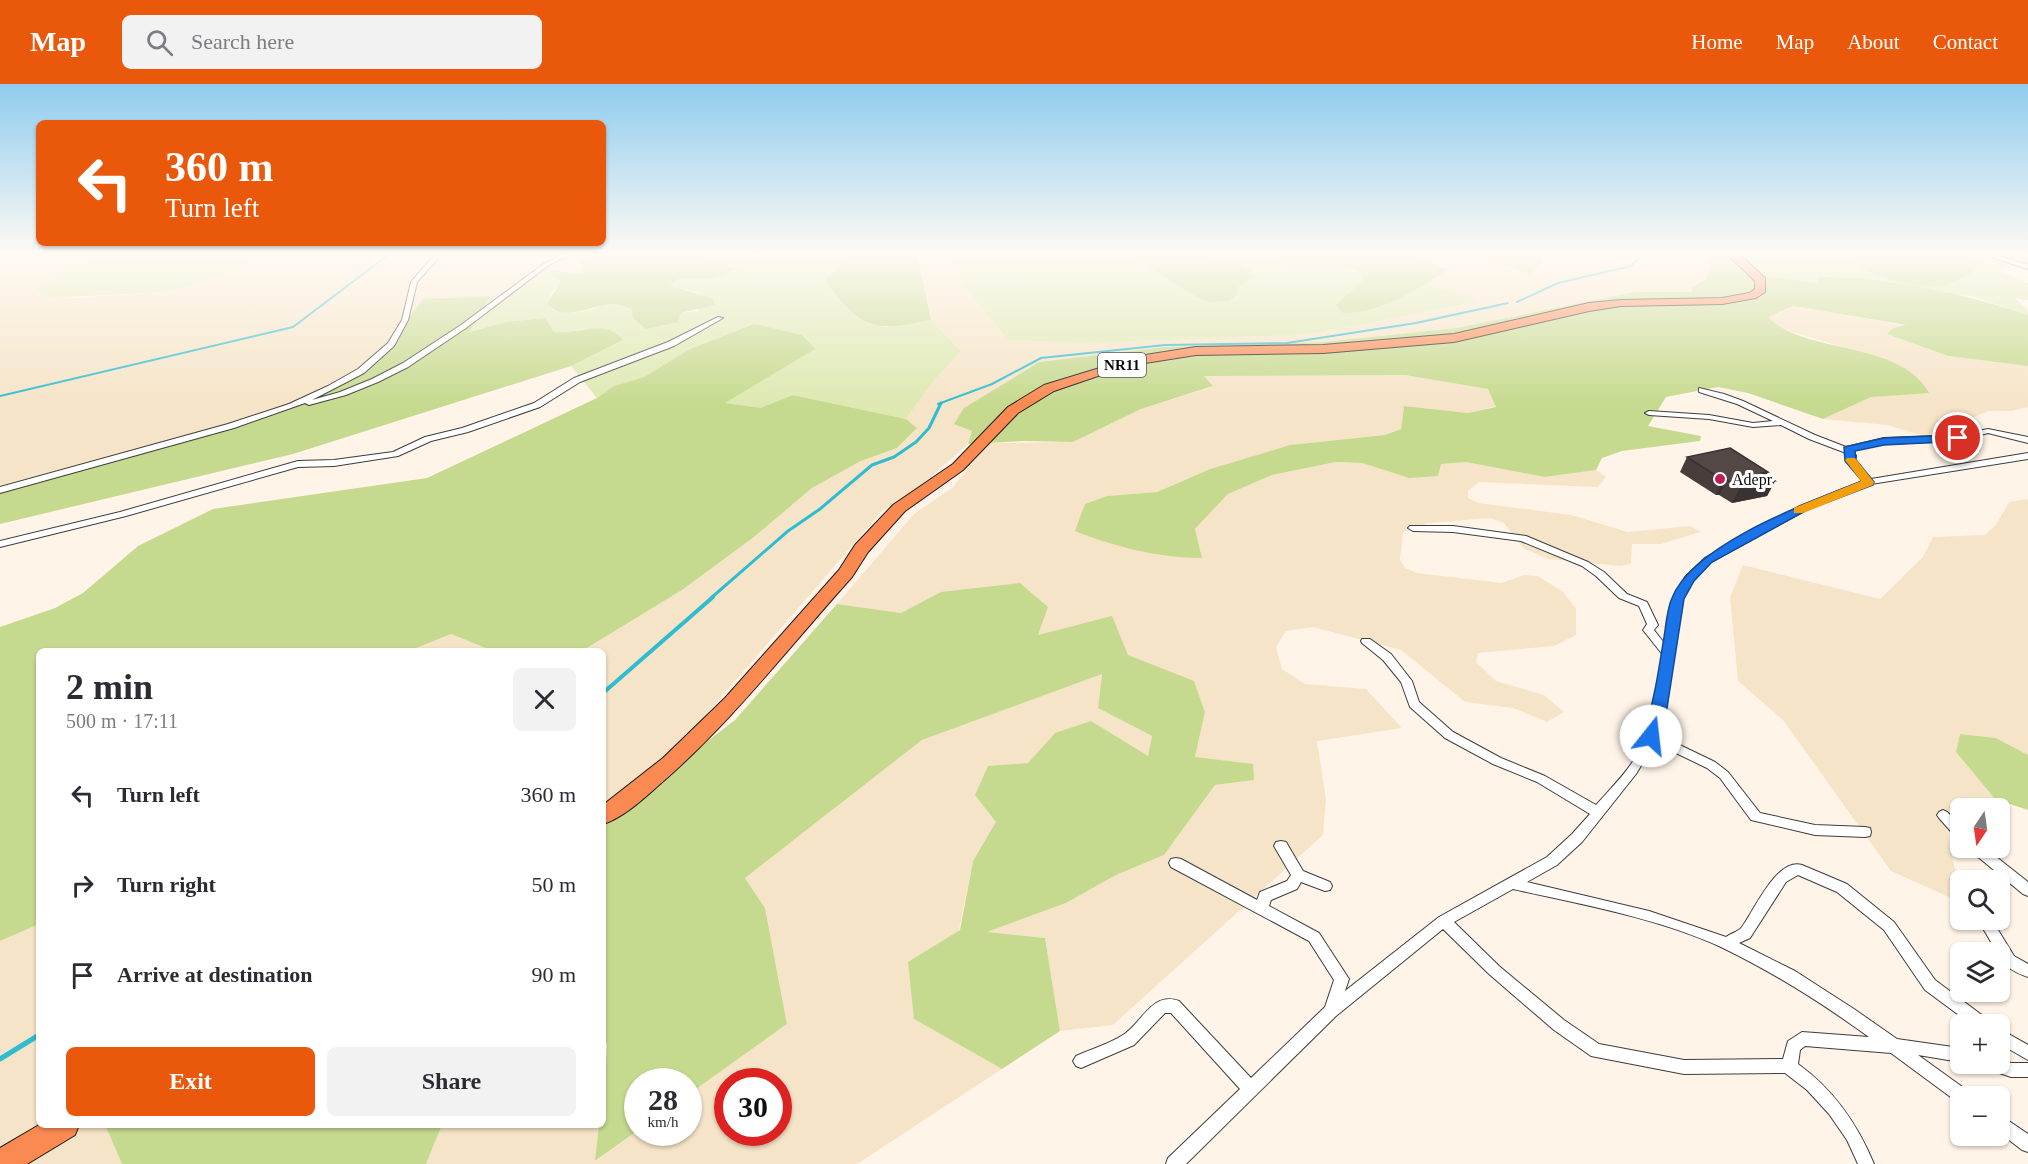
<!DOCTYPE html>
<meta charset="utf-8">
<style>
body{margin:0;font-family:"Times New Roman",serif;background:#f2f2f3;color:#2b2b33;height:100vh;display:flex;flex-direction:column;font-size:22px;white-space:nowrap}
*{box-sizing:border-box;margin:0}
p{font-size:20px;color:#7c7c81}
.icon{flex:none;width:33px;height:33px;fill:none;stroke:currentColor;stroke-width:2;stroke-linecap:round;stroke-linejoin:round}
.map{position:relative;flex:1;overflow:hidden}
.sheet{position:absolute;left:36px;top:564px;width:570px;height:480px;display:flex;flex-direction:column;background:#fff;border-radius:9px;box-shadow:0 2px 4px #0004}
.sheet>*{flex:none}
.banner{position:absolute;left:36px;top:36px;width:570px;height:126px;border-radius:9px;box-shadow:0 2px 4px #0004;background:#ea580c;color:#fff;overflow:hidden}
.needle{width:39px;rotate:193deg}
.buttons{position:absolute;left:1950px;top:714px;display:grid;gap:12px}
.buttons a{display:grid;place-items:center;width:60px;height:60px;border-radius:9px;background:#fff;box-shadow:0 2px 4px #0004;font-size:30px}
.speed{position:absolute;left:624px;top:984px;display:flex;gap:12px;font-size:30px;font-weight:700;text-align:center}
.speed>*{display:grid;place-content:center;width:78px;height:78px;border-radius:50%;background:#fff;box-shadow:0 2px 4px #0004;line-height:1}
.speed small{font-size:15px;font-weight:400}
.speed .limit{border:9px solid #d22;background:#fff;color:#111}
.pin{position:absolute;display:grid;place-items:center;width:51px;height:51px;color:#fff;margin:-26px;border:3px solid #fff;border-radius:50%;box-shadow:0 2px 6px #0007}
.me{position:absolute;width:66px;margin:-33px;rotate:16deg;stroke-linejoin:round;filter:drop-shadow(0 0 4px #0008)}
.turn{display:flex;align-items:center;gap:21px;height:126px;padding:0 30px;font-size:27px}
.turn .icon{width:78px;height:78px;stroke-width:2.5}
.turn b{display:block;font-size:42px;line-height:51px}
.round{display:grid;place-items:center;flex:none;width:63px;height:63px;border-radius:9px;background:#f2f2f3}
.summary{display:flex;align-items:center;justify-content:space-between;height:102px;padding:0 30px}
h1{font-size:36px;font-weight:600;line-height:45px}
.cta{display:flex;gap:12px;margin-top:auto;padding:12px 30px}
.cta a{flex:1;height:69px;border-radius:9px;background:#ea580c;color:#fff;font-size:24px;font-weight:600;line-height:69px;text-align:center}
.cta a+a{background:#f2f2f3;color:#2b2b33}
ul{padding:0;list-style:none}
li{display:flex;align-items:center;gap:18px;height:90px;padding:0 30px}
li div{flex:1}
li b{display:block;font-size:22px}
li em{font-style:normal}
header{display:flex;align-items:center;gap:36px;box-sizing:border-box;height:84px;padding:0 30px;background:#ea580c;color:#fff}
header strong{font-size:28px}
nav{display:flex;gap:33px;margin-inline-start:auto;font-size:21px}
.search{width:420px;height:54px;background:#f2f2f3;display:flex;align-items:center;gap:15px;box-sizing:border-box;padding:0 21px;border-radius:9px;color:#7c7c81;font-size:22px}
.map>svg:first-child{display:block}
.farmland{fill:#f5e4c7;fill-rule:evenodd}
.green{fill:#dde9b1}
.forest{fill:#c6da8f}
.lines{fill:none;stroke-linecap:round;stroke-linejoin:round}
.stream-far3{stroke:#2fbcd1;stroke-width:2}
.stream-far2{stroke:#2fbcd1;stroke-width:3}
.stream-far1{stroke:#2fbcd1;stroke-width:4}
.stream{stroke:#2fbcd1;stroke-width:5}
.minor-casing{stroke:#3d3d3d;stroke-width:2}
.trunk-casing{stroke:#1b1b1b;stroke-width:2}
.minor{fill:#fff;fill-rule:evenodd}
.trunk{fill:#fb8a52;fill-rule:evenodd}
.wall{fill:#473e3c}
.shaded-wall{fill:#3a3231}
.building{fill:#534846;stroke:#3a3231;stroke-width:1.5}
.route{fill:#1a73e8;stroke:#114b97;stroke-width:1.5}
.slow{fill:#f59e0b}
.poi-dot{fill:#bc1f52;stroke:#fff;stroke-width:2}
.labels{text-anchor:middle;dominant-baseline:central;stroke-width:6;stroke-linejoin:round;paint-order:stroke}
.shield{fill:#fff;stroke:#545454;stroke-width:1.5}
.shield-label{font-size:15px;font-weight:bold;fill:#0a0a0a}
.poi-label{font-size:16px;fill:#0a0a0a;stroke:#fff;text-anchor:start}
</style>
<header>
<strong>Map</strong>
<div class="search"><svg class="icon" aria-label="search" viewBox="0 0 24 24"><circle cx="10" cy="10" r="6"/><path d="M15 15l6 6"/></svg>Search here</div>
<nav><a>Home</a><a>Map</a><a>About</a><a>Contact</a></nav>
</header>
<div class="map">
<svg width="2028" height="1080" viewBox="0 0 2028 1080">
<rect width="100%" height="100%" fill="#fff4e7"/>
<path class="farmland" d="M 0,168 L 113,168 L 63,187 L 40,206 L 42,212 L 48,213 L 75,214 L 164,208 L 184,204 L 277,168 L 603,168 L 580,177 L 584,183 L 582,190 L 552,186 L 506,214 L 444,213 L 361,287 L 292,322 L 0,406 Z
M 917,168 L 950,168 L 965,204 L 1008,256 L 1079,259 L 1323,248 L 1475,218 L 1470,211 L 1437,204 L 1425,198 L 1448,184 L 1401,168 L 1495,168 L 1485,176 L 1530,190 L 1542,180 L 1541,173 L 1552,168 L 1700,168 L 1712,183 L 1706,195 L 1691,204 L 1692,208 L 1635,208 L 1456,244 L 1323,258 L 1164,263 L 1039,278 L 964,324 L 973,347 L 968,360 L 918,404 L 882,427 L 659,685 L 603,729 L 603,567 L 582,567 L 682,506 L 754,453 L 812,404 L 861,377 L 897,364 L 917,344 L 906,335 L 932,299 L 961,267 L 931,236 Z
M 1793,222 L 1909,242 L 1887,250 L 1948,272 L 2028,282 L 2028,323 L 2012,327 L 1989,327 L 1929,351 L 1917,350 L 1888,341 L 1823,335 L 1871,313 L 1929,308 L 1894,279 L 1793,248 L 1775,241 L 1767,233 Z
M 1405,291 L 1488,305 L 1497,322 L 1468,329 L 1404,322 L 1401,345 L 1385,351 L 1290,361 L 1210,385 L 1157,408 L 1107,412 L 1085,420 L 1076,447 L 1202,474 L 1195,445 L 1228,410 L 1272,391 L 1336,378 L 1362,379 L 1409,394 L 1441,380 L 1466,378 L 1545,393 L 1596,386 L 1606,393 L 1598,403 L 1479,398 L 1468,407 L 1468,414 L 1479,419 L 1571,431 L 1628,448 L 1690,442 L 1701,448 L 1661,460 L 1632,460 L 1631,480 L 1620,482 L 1548,475 L 1523,464 L 1504,439 L 1490,434 L 1429,439 L 1403,448 L 1400,476 L 1405,484 L 1417,489 L 1502,499 L 1524,491 L 1538,492 L 1563,508 L 1576,525 L 1576,551 L 1554,562 L 1478,569 L 1476,578 L 1496,597 L 1544,611 L 1564,628 L 1547,638 L 1513,624 L 1465,618 L 1401,566 L 1313,543 L 1286,547 L 1276,563 L 1282,585 L 1305,600 L 1366,605 L 1402,644 L 1317,657 L 1326,715 L 1323,751 L 1113,941 L 1060,947 L 1045,854 L 985,848 L 1066,819 L 1116,791 L 1164,771 L 1215,701 L 1253,696 L 1195,673 L 1205,628 L 1194,598 L 1128,571 L 1037,551 L 942,508 L 901,529 L 837,520 L 913,431 L 953,403 L 988,359 L 1073,358 L 1141,325 L 1212,303 L 1203,292 Z
M 2028,415 L 2028,671 L 1996,654 L 1960,650 L 1956,668 L 1995,715 L 1943,731 L 1960,807 L 1960,818 L 1891,787 L 1783,636 L 1738,597 L 1730,513 L 1743,481 L 1880,515 L 1923,473 L 1933,453 L 1985,451 L 1996,441 L 2009,418 Z
M 451,550 L 493,567 L 409,567 Z
M 1102,589 L 1098,624 L 1152,652 L 1149,672 L 1055,649 L 1028,679 L 975,711 L 997,738 L 973,777 L 959,846 L 914,935 L 1002,985 L 857,1080 L 426,1080 L 442,1041 L 599,1041 L 596,1077 L 637,1047 L 688,1048 L 689,1010 L 787,940 L 765,824 L 745,794 L 922,656 ZM 728,998 L 778,998 L 778,1048 L 728,1048 Z
M 39,840 L 39,1041 L 105,1041 L 122,1080 L 0,1080 L 0,857 Z"/>
<path class="green" d="M 113,168 L 277,168 L 184,204 L 164,208 L 48,214 L 42,212 L 37,204 L 63,187 Z
M 708,168 L 758,172 L 764,168 L 832,168 L 849,172 L 847,178 L 825,195 L 869,239 L 885,243 L 931,236 L 961,267 L 932,299 L 906,335 L 793,311 L 761,325 L 724,319 L 688,266 L 644,293 L 614,302 L 597,314 L 571,282 L 623,256 L 583,245 L 563,249 L 554,248 L 545,234 L 506,238 L 468,248 L 491,212 L 506,214 L 552,186 L 553,192 L 561,197 L 550,212 L 553,226 L 571,229 L 591,226 L 605,220 L 624,220 L 632,226 L 680,229 L 699,227 L 701,209 L 669,202 L 678,195 L 715,194 L 737,185 L 698,171 Z
M 950,168 L 1124,168 L 1195,212 L 1238,203 L 1256,192 L 1235,181 L 1202,174 L 1196,168 L 1266,168 L 1280,179 L 1333,180 L 1353,183 L 1363,189 L 1363,196 L 1337,221 L 1411,208 L 1425,198 L 1437,204 L 1470,211 L 1476,218 L 1323,248 L 1292,251 L 1079,259 L 1008,256 L 965,204 Z
M 1725,168 L 1859,168 L 1856,171 L 1972,184 L 1959,168 L 2026,168 L 2028,177 L 1999,187 L 2028,199 L 2028,216 L 2015,214 L 2028,227 L 2028,231 L 1971,212 L 1817,200 L 1743,188 Z"/>
<path class="forest" d="M 603,168 L 708,168 L 699,172 L 738,185 L 715,194 L 678,195 L 670,202 L 713,214 L 715,221 L 680,229 L 678,238 L 646,245 L 633,234 L 632,226 C 606,206 572,245 547,220 L 561,197 L 553,192 L 552,186 L 582,190 L 584,183 L 580,177 Z
M 832,168 L 917,168 L 931,236 C 917,238 900,243 885,242 C 858,242 838,215 825,195 L 847,178 L 849,173 Z
M 1124,168 L 1196,168 C 1213,184 1241,175 1256,192 L 1238,203 L 1237,210 L 1229,217 L 1210,218 L 1195,212 Z
M 1266,168 L 1401,168 L 1448,185 C 1418,206 1380,229 1343,229 L 1336,221 L 1363,196 L 1363,189 C 1336,174 1310,185 1281,179 C 1276,178 1270,172 1266,168 Z
M 1495,168 L 1552,168 L 1542,173 L 1542,179 L 1530,190 L 1485,175 Z
M 1700,168 L 1725,168 L 1744,188 L 1817,200 L 1819,193 C 1889,193 1961,209 2028,231 L 2028,282 L 1948,272 L 1887,250 L 1893,244 L 1906,241 L 1793,222 L 1768,233 C 1804,271 1901,256 1929,309 L 1871,313 L 1823,335 L 1748,309 L 1718,303 L 1666,313 L 1648,342 L 1701,352 L 1700,357 L 1622,367 L 1602,374 L 1596,386 L 1545,393 L 1466,378 L 1441,380 L 1438,392 L 1409,394 L 1362,379 L 1336,378 L 1272,391 L 1228,410 L 1195,445 L 1202,474 C 1160,474 1115,463 1075,447 L 1085,420 L 1107,412 L 1157,408 L 1210,385 L 1290,361 L 1385,351 L 1401,345 L 1404,322 L 1468,329 L 1496,323 L 1488,305 L 1405,291 L 1204,292 L 1213,302 L 1141,325 L 1073,358 L 1023,357 L 968,360 L 972,347 L 954,340 L 964,324 L 1039,278 L 1164,263 L 1323,258 L 1456,244 L 1635,208 L 1692,208 L 1691,204 L 1706,195 L 1711,183 Z
M 1859,168 L 1959,168 L 1972,184 L 1971,189 C 1963,193 1954,199 1945,201 C 1917,206 1882,195 1858,182 L 1856,171 Z
M 491,212 L 469,248 L 506,238 L 545,234 L 554,248 C 578,251 605,234 623,256 L 571,282 L 293,370 L 0,440 L 0,406 L 231,342 L 331,304 L 380,273 L 423,215 Z
M 754,240 L 802,251 L 815,265 L 725,319 L 761,324 L 793,311 L 906,335 L 917,344 L 897,364 L 861,377 L 812,404 L 754,453 L 682,506 L 582,567 L 493,567 L 451,550 L 409,567 L 39,567 L 39,840 L 0,857 L 0,543 L 55,524 L 83,509 L 138,462 L 213,425 L 427,394 L 597,314 L 614,302 L 644,293 L 688,266 Z
M 1020,499 L 1048,523 L 1038,551 L 1112,532 L 1128,571 L 1194,597 L 1205,628 L 1195,673 L 1253,680 L 1254,696 L 1215,701 L 1164,771 L 1116,791 L 1066,819 L 987,848 L 1045,854 L 1060,947 L 1002,985 L 914,935 L 908,878 L 960,846 L 973,777 L 996,738 L 975,711 L 988,682 L 1028,679 L 1055,649 L 1091,637 L 1148,672 L 1152,652 L 1098,624 L 1102,590 L 922,656 L 745,794 L 765,824 L 787,940 L 689,1010 L 688,998 L 638,998 L 637,1047 L 595,1077 L 599,1041 L 603,1041 L 607,960 L 603,956 L 603,734 L 626,720 L 735,636 L 837,520 L 901,529 L 941,508 Z
M 1960,650 L 1996,654 L 2028,671 L 2028,726 L 1995,715 L 1956,668 Z
M 105,1041 L 442,1041 L 426,1080 L 122,1080 Z"/>
<g class="lines">
<path class="stream-far3" d="M 1517,218 L 1558,199 L 1631,182 L 1645,168
M 0,312 L 293,243 L 392,168
M 938,320 L 992,300 L 1041,274 L 1165,261 L 1287,259 L 1416,239 L 1508,219"/>
<path class="stream-far2" d="M 711,514 L 788,447 L 820,425 L 872,381 L 894,373 L 916,358 L 929,344 L 941,319"/>
<path class="stream-far1" d="M 603,609 L 713,513"/>
<path class="stream" d="M 0,975 L 39,951"/>
<g class="minor-casing">
<path id="minor" d="M 437,168 L 444,168 L 417,198 L 408,236 L 394,262 L 364,289 L 312,316 L 340,308 L 372,295 L 403,279 L 461,241 L 545,179 L 566,168 L 575,168 L 549,181 L 466,244 L 408,283 L 378,298 L 346,311 L 309,321 L 305,319 L 234,344 L 0,409 L 0,403 L 228,340 L 289,320 L 328,302 L 358,285 L 388,259 L 402,236 L 411,198 Z
M 1975,168 L 1986,168 L 2028,181 L 2028,185 Z
M 718,233 L 723,234 L 674,262 L 580,298 L 540,323 L 468,348 L 431,357 L 398,372 L 334,382 L 298,383 L 126,432 L 0,463 L 0,457 L 120,428 L 298,377 L 334,376 L 393,368 L 425,353 L 462,344 L 534,319 L 574,294 L 668,258 Z
M 1699,304 L 1724,310 L 1743,317 L 1815,351 L 1846,363 L 1884,354 L 1958,351 L 1988,345 L 2028,353 L 2028,359 L 1988,349 L 1958,357 L 1884,360 L 1853,366 L 1856,372 L 1855,377 L 1871,395 L 2028,369 L 2028,375 L 1871,400 L 1806,426 L 1711,478 L 1693,496 L 1683,515 L 1665,624 L 1657,650 L 1715,678 L 1728,688 L 1760,729 L 1815,741 L 1865,743 L 1870,744 L 1871,748 L 1870,752 L 1865,753 L 1815,751 L 1751,736 L 1720,694 L 1707,684 L 1655,659 L 1636,690 L 1582,758 L 1557,781 L 1527,798 L 1649,827 L 1726,853 C 1731,849 1738,848 1742,843 C 1754,827 1777,773 1802,781 L 1847,800 L 1894,838 L 1935,896 L 1987,935 L 1989,940 L 1971,940 L 1925,906 L 1884,846 L 1837,808 L 1798,791 L 1786,798 L 1750,854 L 1739,859 L 1795,887 L 1854,925 L 1897,955 L 1960,964 L 1960,978 L 1918,971 L 1968,1007 L 1970,1012 L 1960,1012 L 1960,1019 L 1956,1017 L 1891,969 L 1805,962 L 1800,966 L 1798,980 C 1834,1006 1857,1039 1874,1080 L 1858,1080 L 1847,1056 L 1829,1030 L 1807,1006 L 1785,989 L 1684,990 L 1591,972 L 1554,946 L 1489,890 L 1443,845 L 1336,932 L 1186,1080 L 1166,1080 L 1168,1074 L 1240,1005 L 1171,929 L 1165,929 L 1134,961 L 1081,984 L 1076,982 L 1073,977 L 1076,972 C 1091,965 1109,960 1123,951 C 1142,939 1152,907 1179,917 L 1251,994 L 1325,923 L 1334,896 L 1309,857 L 1171,783 L 1169,779 L 1171,775 L 1176,774 L 1181,775 L 1257,816 L 1260,808 L 1287,797 L 1291,791 L 1274,762 L 1276,758 L 1281,757 L 1286,758 L 1303,787 L 1330,798 L 1332,802 L 1330,806 L 1325,807 L 1301,798 L 1297,805 L 1271,816 L 1269,822 L 1319,849 L 1349,895 L 1345,907 L 1439,833 L 1547,773 L 1572,750 L 1590,730 L 1537,698 L 1493,680 L 1445,654 L 1410,623 L 1401,598 L 1383,576 L 1362,559 L 1361,557 L 1362,555 L 1370,555 L 1391,570 L 1412,597 L 1419,618 L 1453,648 L 1501,674 L 1545,692 L 1596,721 C 1613,702 1634,682 1643,658 C 1655,631 1658,600 1663,571 L 1643,546 L 1647,540 L 1639,522 L 1619,514 L 1596,492 L 1582,482 L 1521,457 L 1453,448 L 1413,447 L 1408,444 L 1410,442 L 1453,442 L 1526,452 L 1588,478 L 1604,488 L 1627,510 L 1647,518 L 1658,541 L 1654,546 L 1665,560 L 1673,515 L 1685,493 L 1705,474 L 1800,422 L 1863,397 L 1847,377 L 1848,372 L 1846,369 L 1809,355 L 1781,341 L 1753,343 L 1709,335 L 1649,331 L 1645,329 L 1649,327 L 1709,331 L 1753,339 L 1773,337 L 1737,320 L 1699,308 ZM 1513,805 C 1580,820 1658,834 1721,863 C 1773,888 1822,919 1869,953 L 1802,948 L 1788,957 L 1783,975 L 1684,976 L 1599,960 L 1564,936 L 1499,882 L 1454,838 Z
M 1943,726 L 1947,728 L 1960,740 L 1960,753 L 1955,752 L 1939,734 L 1937,731 L 1939,728 Z
M 1970,764 L 1985,764 L 2028,798 L 2028,812 L 2023,810 L 1972,768 Z
M 1978,836 L 1992,836 L 2014,872 L 2028,880 L 2028,893 C 2016,889 2001,882 2000,868 L 1997,868 Z
M 2000,945 L 2028,961 L 2028,976 L 2000,960 Z
M 2000,975 L 2011,979 L 2028,979 L 2028,993 L 2011,993 L 1988,985 L 1986,980 L 2000,980 Z
M 2000,1031 L 2028,1050 L 2028,1068 L 2022,1066 L 2000,1049 Z"/>
</g>
<g class="trunk-casing">
<path id="trunk" d="M 1725,168 L 1737,168 L 1765,194 L 1765,208 L 1756,214 L 1722,220 L 1621,222 L 1589,227 L 1454,258 L 1323,269 L 1196,271 L 1145,279 L 1098,292 L 1054,307 L 1018,329 L 963,386 L 905,427 L 868,468 L 852,493 C 789,563 731,639 659,701 C 643,715 623,734 603,740 L 603,721 L 663,674 L 725,614 L 839,486 L 855,461 L 893,421 L 953,380 L 1008,323 L 1044,301 L 1139,272 L 1196,263 L 1323,261 L 1454,250 L 1589,219 L 1621,216 L 1722,214 L 1749,209 L 1755,205 L 1755,197 Z
M 39,1041 L 79,1041 L 75,1051 L 27,1080 L 0,1080 L 0,1064 Z"/>
</g>
<use href="#minor" class="minor"/>
<use href="#trunk" class="trunk"/>
</g>
<path class="wall" d="M 1687,373 L 1775,397 L 1767,412 L 1732,419 L 1719,411 L 1716,411 L 1680,388 Z"/>
<path class="shaded-wall" d="M 1768,388 L 1763,399 L 1775,397 L 1767,412 L 1732,419 L 1740,404 L 1762,389 Z
M 1723,396 L 1727,396 L 1719,411 L 1716,411 Z"/>
<path class="building" d="M 1730,364 L 1768,388 L 1762,389 L 1775,397 L 1740,404 L 1727,396 L 1723,396 L 1687,373 Z"/>
<linearGradient id="sky" x2="0" y2="1"><stop stop-color="#8fccee"/><stop offset="0.53" stop-color="#fffaf4"/><stop offset="1" stop-color="#fffaf4" stop-opacity="0"/></linearGradient>
<rect width="2028" height="320" fill="url(#sky)"/>
<path class="route" d="M 1958,351 L 1964,354 L 1962,357 L 1884,361 L 1855,367 L 1856,376 L 1874,398 L 1873,401 L 1807,426 L 1712,478 L 1694,497 L 1684,515 L 1667,624 L 1656,656 L 1646,656 L 1643,652 C 1653,622 1658,591 1663,559 C 1666,545 1666,527 1672,514 C 1693,460 1809,418 1862,397 L 1845,377 L 1844,363 L 1884,354 Z"/>
<path class="slow" d="M 1847,374 L 1855,374 L 1874,398 L 1873,401 L 1803,429 L 1794,429 L 1794,424 L 1861,397 L 1845,376 Z"/>
<circle class="poi-dot" cx="1720" cy="395" r="6"/>
<g class="labels">
<rect class="shield" x="1098" y="269" width="48" height="24" rx="4.5"/>
<g class="shield-label">
<text x="1122" y="281">NR11</text>
</g>
<g class="poi-label">
<text x="1732" y="395">Adepr</text>
</g>
</g>
</svg>
<div class="buttons">
<a><svg class="needle" viewBox="-14 -14 28 28"><path d="M0-13l5 13h-10z" fill="#e53935"/><path d="M0 13l5-13h-10z" fill="#7c7c81"/></svg></a>
<a><svg class="icon" aria-label="search" viewBox="0 0 24 24"><circle cx="10" cy="10" r="6"/><path d="M15 15l6 6"/></svg></a>
<a><svg class="icon" aria-label="layers" viewBox="0 0 24 24"><path d="M12 4l9 5-9 5-9-5zM3 14l9 5 9-5"/></svg></a>
<a>+</a>
<a>−</a>
</div>
<div class="speed"><div>28<small>km/h</small></div><div class="limit">30</div></div>
<div class="pin" style="left:1958px;top:354px;background:#d93025"><svg class="icon" aria-label="arrive" viewBox="0 0 24 24"><path d="M6 21V4h12l-3 4 3 4H6"/></svg></div>
<svg class="me" style="left:1651px;top:652px" viewBox="-20 -20 40 40"><circle r="19" fill="#fff"/><path d="M0-13L10 11 0 6-10 11z" fill="#1a73e8"/></svg>
<div class="banner">
<div class="turn"><svg class="icon" aria-label="left" viewBox="0 0 24 24"><path d="M17 20v-9H6M10 6l-5 5 5 5"/></svg><div><b>360 m</b>Turn left</div></div>
</div>
<section class="sheet">
<div class="summary"><div><h1>2 min</h1><p>500 m · 17:11</p></div><a class="round"><svg class="icon" aria-label="close" viewBox="0 0 24 24"><path d="M6 6l12 12M18 6L6 18"/></svg></a></div>
<ul>
<li><svg class="icon" aria-label="left" viewBox="0 0 24 24"><path d="M17 20v-9H6M10 6l-5 5 5 5"/></svg><div><b>Turn left</b></div><em>360 m</em></li>
<li><svg class="icon" aria-label="right" viewBox="0 0 24 24"><path d="M7 20v-9h11M14 6l5 5-5 5"/></svg><div><b>Turn right</b></div><em>50 m</em></li>
<li><svg class="icon" aria-label="arrive" viewBox="0 0 24 24"><path d="M6 21V4h12l-3 4 3 4H6"/></svg><div><b>Arrive at destination</b></div><em>90 m</em></li>
</ul>
<div class="cta"><a>Exit</a><a>Share</a></div>
</section>
</div>
